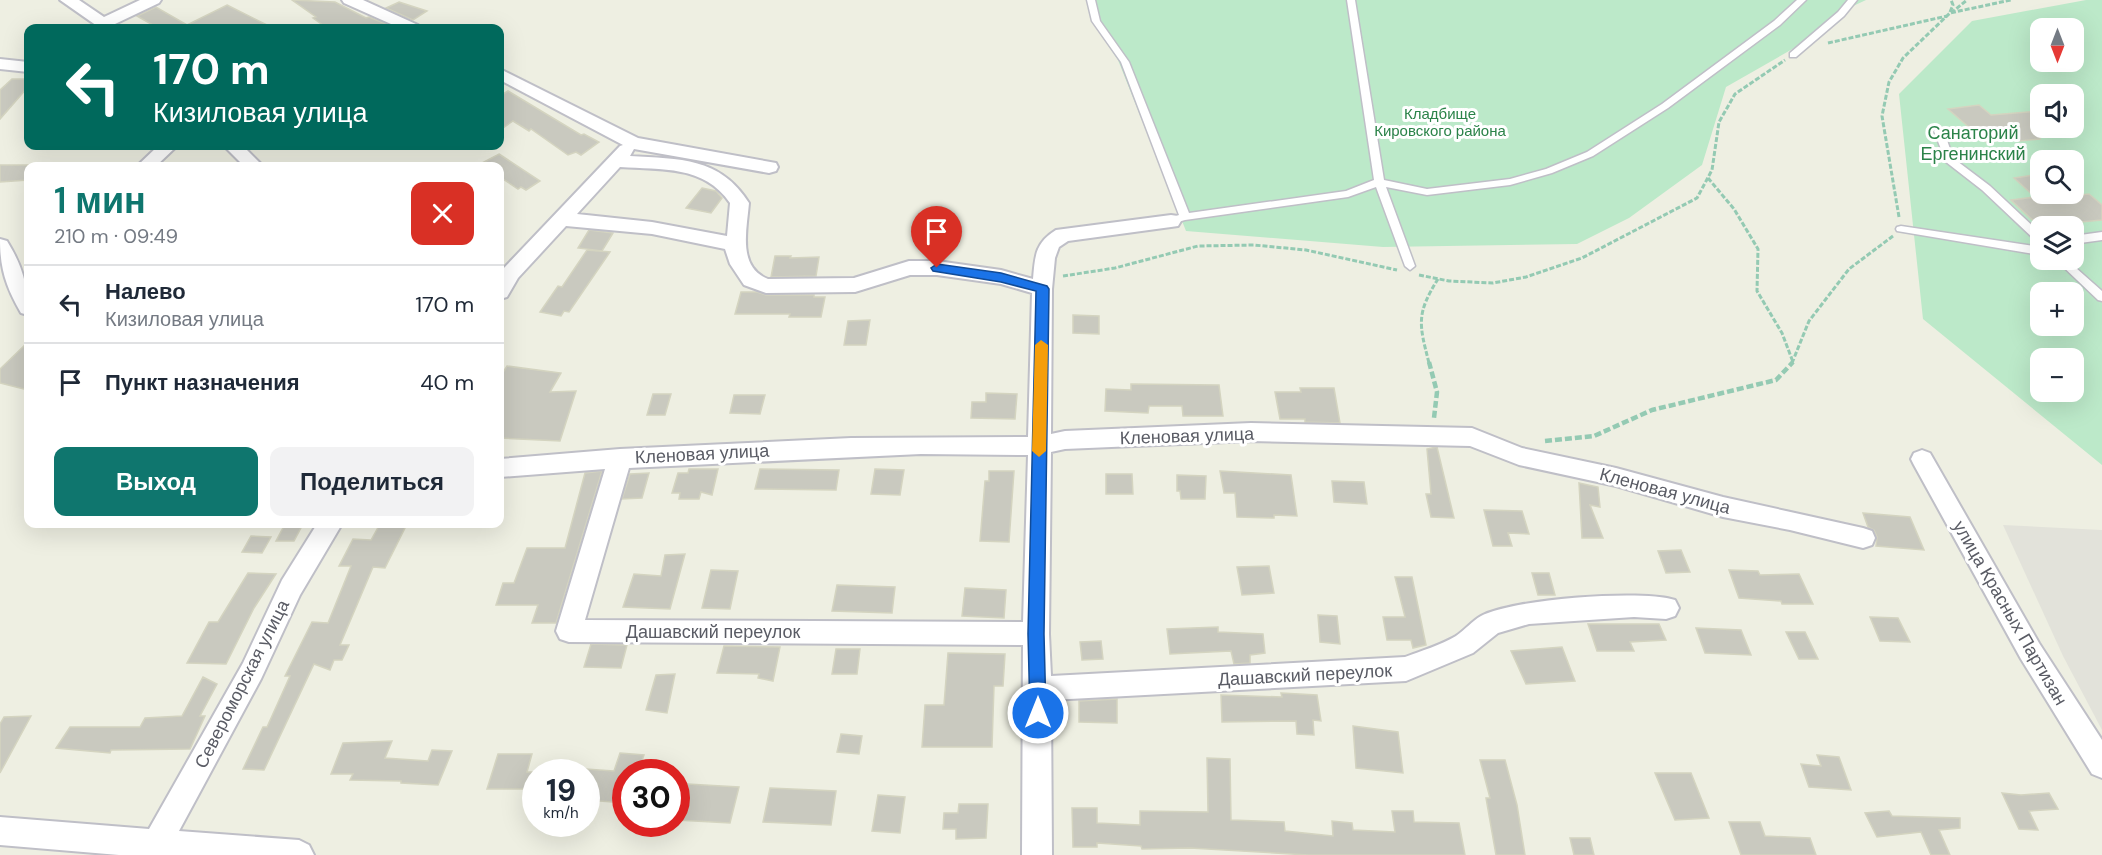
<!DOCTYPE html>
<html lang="ru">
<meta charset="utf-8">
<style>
body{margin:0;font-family:"DM Sans",sans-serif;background:#f2f2f3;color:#1f2937;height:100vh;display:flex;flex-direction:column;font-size:22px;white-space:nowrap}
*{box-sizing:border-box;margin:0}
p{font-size:20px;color:#747a83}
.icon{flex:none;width:33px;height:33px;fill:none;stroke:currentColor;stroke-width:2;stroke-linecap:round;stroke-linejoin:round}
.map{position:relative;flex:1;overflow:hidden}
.sheet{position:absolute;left:24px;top:162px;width:480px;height:366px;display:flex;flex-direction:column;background:#fff;border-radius:12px;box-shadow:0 6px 24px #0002}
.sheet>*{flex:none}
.top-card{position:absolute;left:24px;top:24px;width:480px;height:126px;border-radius:12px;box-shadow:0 6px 24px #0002;background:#00695c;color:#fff;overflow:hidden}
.needle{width:39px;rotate:180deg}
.fabs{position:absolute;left:2030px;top:18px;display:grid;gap:12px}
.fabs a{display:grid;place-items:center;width:54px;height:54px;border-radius:12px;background:#fff;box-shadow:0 6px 24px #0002;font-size:30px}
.speed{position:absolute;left:522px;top:759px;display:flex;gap:12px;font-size:30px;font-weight:700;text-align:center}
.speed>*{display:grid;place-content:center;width:78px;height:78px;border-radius:50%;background:#fff;box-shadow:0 6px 24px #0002;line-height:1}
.speed small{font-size:15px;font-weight:400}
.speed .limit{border:9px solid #d22;background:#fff;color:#111}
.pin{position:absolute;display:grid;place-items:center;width:51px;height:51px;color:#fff;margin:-62px -26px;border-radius:50% 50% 50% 0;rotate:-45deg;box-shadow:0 0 6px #0007}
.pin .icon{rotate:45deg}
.me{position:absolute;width:66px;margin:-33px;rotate:0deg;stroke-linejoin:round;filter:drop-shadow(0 0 4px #0008)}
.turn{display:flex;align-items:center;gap:21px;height:126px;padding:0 30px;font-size:27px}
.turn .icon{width:78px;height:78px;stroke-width:2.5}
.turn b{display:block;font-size:42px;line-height:51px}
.round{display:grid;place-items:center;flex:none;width:63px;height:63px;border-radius:12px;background:#f2f2f3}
.headline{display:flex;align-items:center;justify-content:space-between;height:102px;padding:0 30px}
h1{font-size:36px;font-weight:600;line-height:45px;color:#0f766e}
.action{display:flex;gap:12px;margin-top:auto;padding:12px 30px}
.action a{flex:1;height:69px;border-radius:12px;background:#0f766e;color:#fff;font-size:24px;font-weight:600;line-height:69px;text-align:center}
.action a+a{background:#f2f2f3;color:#1f2937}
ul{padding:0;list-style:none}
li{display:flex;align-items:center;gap:18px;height:78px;padding:0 30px;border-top:2px solid #e0e1e3}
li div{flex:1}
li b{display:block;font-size:22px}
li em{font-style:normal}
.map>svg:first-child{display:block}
.industrial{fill:#e2e2da}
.green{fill:#bce9c9;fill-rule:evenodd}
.building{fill:#c9c9bf;stroke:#d4d4c0;stroke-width:1.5}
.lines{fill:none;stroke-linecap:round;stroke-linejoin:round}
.service-casing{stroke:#bfbfc7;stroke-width:3}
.minor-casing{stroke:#bfbfc7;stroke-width:4}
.path-far1{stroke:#94cab3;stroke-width:3;stroke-dasharray:5 2;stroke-linecap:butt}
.path{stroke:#94cab3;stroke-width:4.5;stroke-dasharray:7 3;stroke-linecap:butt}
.service{fill:#fff;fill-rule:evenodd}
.minor{fill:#fff;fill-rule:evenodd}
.route{fill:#1a73e8;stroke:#114b97;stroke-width:1.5}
.slow{fill:#f59e0b}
.labels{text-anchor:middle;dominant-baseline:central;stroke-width:6;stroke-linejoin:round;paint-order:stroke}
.far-park-label{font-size:15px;fill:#2b8349;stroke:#fff}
.park-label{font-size:18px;fill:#2b8349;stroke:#fff}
.street-label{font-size:18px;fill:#5a5c65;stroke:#fff}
</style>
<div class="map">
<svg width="2102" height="855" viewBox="0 0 2102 855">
<rect width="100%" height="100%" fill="#eeefe2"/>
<path class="industrial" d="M 2003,525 L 2102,530 L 2102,730 L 2063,656 Z"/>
<path class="green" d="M 1087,0 L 1866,0 L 1851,7 L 1838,23 L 1726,87 L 1702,165 L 1629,218 L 1577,244 L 1383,247 L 1186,231 L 1118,60 L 1091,20 Z
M 2086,0 L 2102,0 L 2102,465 L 1923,319 L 1899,94 L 1972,21 ZM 2040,28 L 2073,28 L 2073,62 L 2040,62 ZM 2040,94 L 2073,94 L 2073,128 L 2040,128 ZM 2040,160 L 2073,160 L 2073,194 L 2040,194 ZM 2040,226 L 2073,226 L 2073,260 L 2040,260 ZM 2040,292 L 2073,292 L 2073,326 L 2040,326 ZM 2040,358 L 2073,358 L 2073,392 L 2040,392 Z"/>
<path class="building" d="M 292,0 L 335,2 L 366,18 L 369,17 L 396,28 L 327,28 L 313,18 L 316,17 Z
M 399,2 L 427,11 L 413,20 L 386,8 Z
M 227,5 L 273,28 L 158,28 L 137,16 L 156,7 L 187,25 Z
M 12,79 L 28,79 L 28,87 L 0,119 L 0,90 Z
M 508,91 L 581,135 L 584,134 L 599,142 L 581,155 L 576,152 L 568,155 L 531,129 L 529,131 L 513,121 L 500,130 L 500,96 Z
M 1979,105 L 1991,115 L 2040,111 L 2040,139 L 2020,141 L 2018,138 L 1986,142 L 1948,109 Z
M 499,154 L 540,181 L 526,190 L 521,187 L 518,189 L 500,177 L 500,166 L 484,166 L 480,164 Z
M 0,165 L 28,165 L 28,180 L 0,182 Z
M 2040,174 L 2040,194 L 2058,194 L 2063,197 L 2089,194 L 2102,205 L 2102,220 L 2039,226 L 2011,200 L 2035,197 L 2014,178 Z
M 702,188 L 716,191 L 722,198 L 711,213 L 686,208 Z
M 589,230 L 613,233 L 602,251 L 578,248 Z
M 587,250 L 610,252 L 569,312 L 564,311 L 561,316 L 540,312 L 558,286 L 562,287 Z
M 775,256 L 791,256 L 790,258 L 819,257 L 816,276 L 771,277 Z
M 741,292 L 757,292 L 766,295 L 814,295 L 814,297 L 825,297 L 821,317 L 789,317 L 790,314 L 735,314 Z
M 1073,315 L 1099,316 L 1099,334 L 1073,333 Z
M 870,320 L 866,345 L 844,345 L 848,321 Z
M 28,342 L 28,390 L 0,383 L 0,369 Z
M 507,366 L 561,373 L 550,392 L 576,391 L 560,441 L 500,438 L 500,377 Z
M 1131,384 L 1219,385 L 1223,416 L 1183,416 L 1182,406 L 1149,406 L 1148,413 L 1105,411 L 1106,389 L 1131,390 Z
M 1300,388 L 1334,388 L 1340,423 L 1305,422 L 1305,419 L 1280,419 L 1275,392 L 1301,392 Z
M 986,393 L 1017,394 L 1015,419 L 971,418 L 972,402 L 986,402 Z
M 653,394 L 671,394 L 665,415 L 647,415 Z
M 734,395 L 765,395 L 760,414 L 730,413 Z
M 1437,447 L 1454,518 L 1431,517 L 1426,494 L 1431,494 L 1427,449 Z
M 689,469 L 718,469 L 712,495 L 701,492 L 699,499 L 679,499 L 680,493 L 672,493 L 678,473 L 688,473 Z
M 760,469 L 839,470 L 836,490 L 755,489 Z
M 875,469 L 904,470 L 900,495 L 871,494 Z
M 602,471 L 556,623 L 532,623 L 538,605 L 496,605 L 503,583 L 514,583 L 527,548 L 565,548 L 585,473 Z
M 989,471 L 1014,471 L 1009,542 L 980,541 L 985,481 L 989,481 Z
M 1220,471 L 1291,475 L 1297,516 L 1274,515 L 1274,518 L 1237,517 L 1235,493 L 1224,493 Z
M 649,473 L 642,498 L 622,499 L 630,474 Z
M 1106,474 L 1132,474 L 1133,494 L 1106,494 Z
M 1177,475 L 1206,476 L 1205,499 L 1181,499 L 1180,491 L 1177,491 Z
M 1332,481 L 1364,482 L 1367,504 L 1334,502 Z
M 1579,483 L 1598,487 L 1600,507 L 1590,505 L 1603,538 L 1582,538 Z
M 1484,510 L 1522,511 L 1529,534 L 1508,533 L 1512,546 L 1493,546 Z
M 1863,513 L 1910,517 L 1924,550 L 1876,546 L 1877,537 L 1874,530 L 1868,527 Z
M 285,524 L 303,524 L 294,541 L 276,541 Z
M 380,524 L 407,524 L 385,568 L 373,567 L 340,645 L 349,645 L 342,660 L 334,660 L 330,670 L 314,664 L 264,770 L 243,769 L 263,727 L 267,727 L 290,676 L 285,676 L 312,622 L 328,623 L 351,566 L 339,566 L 353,539 L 371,540 Z
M 251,536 L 271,537 L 262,553 L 242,552 Z
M 1681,550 L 1690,572 L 1666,573 L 1658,551 Z
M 685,554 L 670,609 L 623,607 L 634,574 L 661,576 L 665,555 Z
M 1269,566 L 1274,593 L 1242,595 L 1237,567 Z
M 711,570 L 738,571 L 730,609 L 702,608 Z
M 1729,570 L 1758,571 L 1760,575 L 1799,574 L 1813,604 L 1782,604 L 1781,601 L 1739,598 Z
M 248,573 L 276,574 L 254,608 L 226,664 L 187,663 L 209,622 L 218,622 Z
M 1532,573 L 1549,573 L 1555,595 L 1538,595 Z
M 1395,577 L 1412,577 L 1426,645 L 1413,648 L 1411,640 L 1387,640 L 1383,617 L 1405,617 Z
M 837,585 L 895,587 L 892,613 L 832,611 Z
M 965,588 L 1006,590 L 1004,618 L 962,616 Z
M 1318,615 L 1337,616 L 1340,644 L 1320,642 Z
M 1870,617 L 1898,618 L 1910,642 L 1880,641 Z
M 1588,624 L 1659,624 L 1666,640 L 1630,642 L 1634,651 L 1597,651 Z
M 1218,627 L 1218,632 L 1263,634 L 1265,653 L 1250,655 L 1250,663 L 1234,664 L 1231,651 L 1170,654 L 1167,629 Z
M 1696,628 L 1741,630 L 1751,655 L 1705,653 Z
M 1786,632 L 1805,632 L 1818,659 L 1799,659 Z
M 1101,641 L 1103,659 L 1082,660 L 1080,642 Z
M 591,644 L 627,645 L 621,668 L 584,667 Z
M 724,646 L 780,647 L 773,681 L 758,678 L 759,674 L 717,673 Z
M 1562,647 L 1575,681 L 1526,684 L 1511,651 Z
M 836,649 L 860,649 L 857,674 L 832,674 Z
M 948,653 L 1005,654 L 1003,686 L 994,686 L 992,747 L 922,747 L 925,705 L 944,705 Z
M 675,674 L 667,713 L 646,710 L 656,675 Z
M 203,677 L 217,684 L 200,716 L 205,716 L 190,749 L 111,750 L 110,753 L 56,748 L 70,727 L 140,727 L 145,718 L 182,716 Z
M 1281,693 L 1317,695 L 1321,721 L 1313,720 L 1314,735 L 1297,734 L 1296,721 L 1222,722 L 1221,695 L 1282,697 Z
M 1117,699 L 1117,723 L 1079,722 L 1079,701 Z
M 31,716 L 0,773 L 0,724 L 4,717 Z
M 1353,726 L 1398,732 L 1403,773 L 1356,768 Z
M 841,734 L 862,736 L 859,754 L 837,752 Z
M 392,741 L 385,758 L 428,761 L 432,750 L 452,751 L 438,785 L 401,783 L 401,781 L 350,780 L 353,774 L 331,774 L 343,743 Z
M 620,753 L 644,755 L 638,772 L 626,772 L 626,803 L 586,800 L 586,769 L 614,771 Z
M 498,754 L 532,754 L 527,772 L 536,772 L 536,789 L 487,789 Z
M 1817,755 L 1839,757 L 1851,790 L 1809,787 L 1801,764 L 1821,766 Z
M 1207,758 L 1230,759 L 1231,820 L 1284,822 L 1285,831 L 1333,836 L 1332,821 L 1352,823 L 1353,830 L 1395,832 L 1392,811 L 1413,811 L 1414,822 L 1459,823 L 1465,855 L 1308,855 L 1190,848 L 1142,849 L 1141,846 L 1097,843 L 1097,847 L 1073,847 L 1072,808 L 1097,808 L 1097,823 L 1140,825 L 1140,811 L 1208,812 Z
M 1480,760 L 1505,760 L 1517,805 L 1525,855 L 1496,855 L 1486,798 L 1490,798 Z
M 1655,773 L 1691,773 L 1709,818 L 1675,820 Z
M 687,784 L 739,787 L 730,823 L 677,820 Z
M 770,788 L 836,791 L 831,825 L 763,822 Z
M 2002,793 L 2021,795 L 2049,793 L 2058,809 L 2029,811 L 2038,830 L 2019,829 Z
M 878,795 L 905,797 L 900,833 L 872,831 Z
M 959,804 L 988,804 L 986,838 L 956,839 L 956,829 L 943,829 L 944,813 L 958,813 Z
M 1889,811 L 1892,816 L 1960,818 L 1960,828 L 1939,830 L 1950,855 L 1931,855 L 1921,832 L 1877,837 L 1865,813 Z
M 1729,822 L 1760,822 L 1765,836 L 1810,838 L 1816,855 L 1741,855 Z
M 1570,838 L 1590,838 L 1594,855 L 1574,855 Z"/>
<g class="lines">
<g class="service-casing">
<path id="service" d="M 1087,0 L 1095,0 L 1100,21 L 1129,62 L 1189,213 L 1346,191 L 1374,180 L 1347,0 L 1355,0 L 1384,180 L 1427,189 L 1510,179 L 1546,169 L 1587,152 L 1662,104 L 1774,21 L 1797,0 L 1806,0 L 1780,25 L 1668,108 L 1593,156 L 1552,173 L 1510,185 L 1427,195 L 1386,187 L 1415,266 L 1410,270 L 1405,266 L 1376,187 L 1348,197 L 1185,220 L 1171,224 L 1167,223 L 1166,221 L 1167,219 L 1179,215 L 1121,62 L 1092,21 Z
M 1848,0 L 1857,0 L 1844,16 L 1796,57 L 1790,57 L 1790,53 L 1838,12 Z
M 1939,128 L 1944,131 L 1953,158 L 1990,186 L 2040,233 L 2040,243 L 2036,241 L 1982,190 L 1946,162 L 1934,131 Z
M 1901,226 L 2040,247 L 2040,255 L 1897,231 L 1896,229 L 1897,227 Z
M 2102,232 L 2102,240 L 2073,244 L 2073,236 Z
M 2056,260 L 2067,260 L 2102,291 L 2102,301 L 2098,300 Z"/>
</g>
<g class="minor-casing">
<path id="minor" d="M 60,0 L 79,0 L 104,17 L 140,0 L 161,0 L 159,3 L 115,24 L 118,28 L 100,28 Z
M 342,0 L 363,0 L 418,25 L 420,28 L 400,28 L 344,3 Z
M 0,59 L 28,62 L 28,72 L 0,69 Z
M 500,69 L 638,138 L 776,163 L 778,167 L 776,171 L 769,173 L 634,149 L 630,156 C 680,159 720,157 749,203 C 747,229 737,267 768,279 L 854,278 L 909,261 L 937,261 L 1001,270 L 1033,279 C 1035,256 1035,243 1056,230 L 1171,215 L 1178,216 L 1181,221 L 1178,226 L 1171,227 L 1068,241 L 1059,247 L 1055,258 L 1052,289 L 1051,434 L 1065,431 L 1251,423 L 1472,428 L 1522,448 L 1616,468 L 1723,497 L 1863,528 L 1872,531 L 1875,538 L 1872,545 L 1863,548 L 1790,530 L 1723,517 L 1616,486 L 1519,465 L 1470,446 L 1251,441 L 1065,449 L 1051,452 L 1049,634 L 1051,676 L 1405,657 C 1421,651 1441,645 1456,636 C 1465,630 1472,621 1481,616 C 1511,599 1643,589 1675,600 L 1679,608 L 1675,616 L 1666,619 L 1634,617 L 1529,624 L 1498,633 L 1473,653 L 1406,681 L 1051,700 L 1052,855 L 1022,855 L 1023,645 L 569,642 L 560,639 L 556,631 L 605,469 L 500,477 L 500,459 L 620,449 L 851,438 L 1028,437 L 1032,293 L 1001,284 L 937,275 L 910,275 L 855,292 L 766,293 L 744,285 L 730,264 L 725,249 L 652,234 L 566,226 L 518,278 L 507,297 L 500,299 L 500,275 L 503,269 L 620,146 L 623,145 L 500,80 ZM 620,167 C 662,170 704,165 730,203 L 727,236 L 652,222 L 577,214 ZM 921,454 L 1028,455 L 1023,622 L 585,620 L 629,468 Z
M 158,146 L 177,146 L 156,166 L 137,166 Z
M 224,146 L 243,146 L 263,166 L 244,166 Z
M 0,239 L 7,241 C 23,267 28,286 28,315 L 21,313 C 6,287 0,269 0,239 Z
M 1922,450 L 1930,453 L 2039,643 L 2102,740 L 2102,778 L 2092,774 L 2021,659 L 1914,465 L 1911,459 L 1914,453 Z
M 317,524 L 342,524 L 300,595 L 261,679 L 179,831 L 299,840 L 309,845 L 314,855 L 119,855 L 0,845 L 0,817 L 149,829 L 243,663 L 282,580 Z"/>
</g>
<path class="path-far1" d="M 1950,12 L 1953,5 L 1951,0
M 1951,13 L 1967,0
M 1828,43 L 1947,16
M 1708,178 L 1734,209 L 1758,249 L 1757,291 L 1782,333 L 1793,362
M 1899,217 L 1882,116 L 1889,82 L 1903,58 L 1950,13 L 2011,0
M 1419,275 L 1449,281 L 1493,283 L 1526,277 L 1582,258 L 1697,198 L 1712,170 L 1719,122 L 1735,94 L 1785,60
M 1063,276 L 1115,268 L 1198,246 L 1254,245 L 1306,250 L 1397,270
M 1429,363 C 1419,324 1416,314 1438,279
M 1792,363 L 1809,321 L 1849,269 L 1893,236"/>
<path class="path" d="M 1429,362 L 1437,392 L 1434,418
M 1545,441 L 1594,436 L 1652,410 L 1776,380 L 1793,362"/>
<use href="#service" class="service"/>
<use href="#minor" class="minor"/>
</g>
<path class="route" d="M 937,264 L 1001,273 L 1047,286 L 1049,289 L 1044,634 L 1046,713 L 1044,718 L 1038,721 L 1032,718 L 1030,713 L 1028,634 L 1036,291 L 1001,282 L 933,271 L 931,268 Z"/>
<path class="slow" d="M 1041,340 L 1048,345 L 1046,451 L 1039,457 L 1032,451 L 1035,345 Z"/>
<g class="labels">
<g class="far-park-label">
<text x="1440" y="114">Кладбище<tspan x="1440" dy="17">Кировского района</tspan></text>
</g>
<g class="park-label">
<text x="1973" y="133">Санаторий<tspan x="1973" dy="21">Ергенинский</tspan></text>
</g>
<g class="street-label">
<text transform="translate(1187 436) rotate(-2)">Кленовая улица</text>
<text transform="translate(702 454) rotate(-3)">Кленовая улица</text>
<text transform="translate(1665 491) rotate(15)">Кленовая улица</text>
<text transform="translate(2010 613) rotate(60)">улица Красных Партизан</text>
<text x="713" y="632">Дашавский переулок</text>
<text transform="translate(1305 675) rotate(-3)">Дашавский переулок</text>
<text transform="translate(242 684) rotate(-63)">Североморская улица</text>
</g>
</g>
</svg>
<div class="fabs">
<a><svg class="needle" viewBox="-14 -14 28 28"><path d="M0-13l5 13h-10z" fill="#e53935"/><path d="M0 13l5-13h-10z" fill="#747a83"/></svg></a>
<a><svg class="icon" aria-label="sound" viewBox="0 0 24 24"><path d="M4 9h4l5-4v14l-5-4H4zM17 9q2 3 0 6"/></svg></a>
<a><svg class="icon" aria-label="search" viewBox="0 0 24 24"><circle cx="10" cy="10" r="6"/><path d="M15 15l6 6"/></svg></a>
<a><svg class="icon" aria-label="layers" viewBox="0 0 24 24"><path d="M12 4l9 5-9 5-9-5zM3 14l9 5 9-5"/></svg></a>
<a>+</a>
<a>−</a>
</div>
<div class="speed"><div>19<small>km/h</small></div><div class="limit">30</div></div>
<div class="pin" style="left:937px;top:268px;background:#d93025"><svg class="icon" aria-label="arrive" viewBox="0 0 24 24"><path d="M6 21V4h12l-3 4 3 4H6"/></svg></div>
<svg class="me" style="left:1038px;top:713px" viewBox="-20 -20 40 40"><circle r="17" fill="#1a73e8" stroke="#fff" stroke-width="3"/><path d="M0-11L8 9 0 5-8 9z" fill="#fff"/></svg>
<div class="top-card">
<div class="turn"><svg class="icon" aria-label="left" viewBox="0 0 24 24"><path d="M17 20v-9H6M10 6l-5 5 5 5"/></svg><div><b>170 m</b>Кизиловая улица</div></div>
</div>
<section class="sheet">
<div class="headline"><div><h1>1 мин</h1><p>210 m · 09:49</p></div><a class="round" style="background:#d93025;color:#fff"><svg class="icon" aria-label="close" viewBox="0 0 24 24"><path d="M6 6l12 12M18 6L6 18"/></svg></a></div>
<ul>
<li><svg class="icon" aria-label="left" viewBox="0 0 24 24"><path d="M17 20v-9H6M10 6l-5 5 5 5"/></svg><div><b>Налево</b><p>Кизиловая улица</p></div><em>170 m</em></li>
<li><svg class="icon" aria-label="arrive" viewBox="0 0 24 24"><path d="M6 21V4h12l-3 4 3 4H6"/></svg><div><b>Пункт назначения</b></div><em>40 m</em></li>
</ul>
<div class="action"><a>Выход</a><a>Поделиться</a></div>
</section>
</div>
